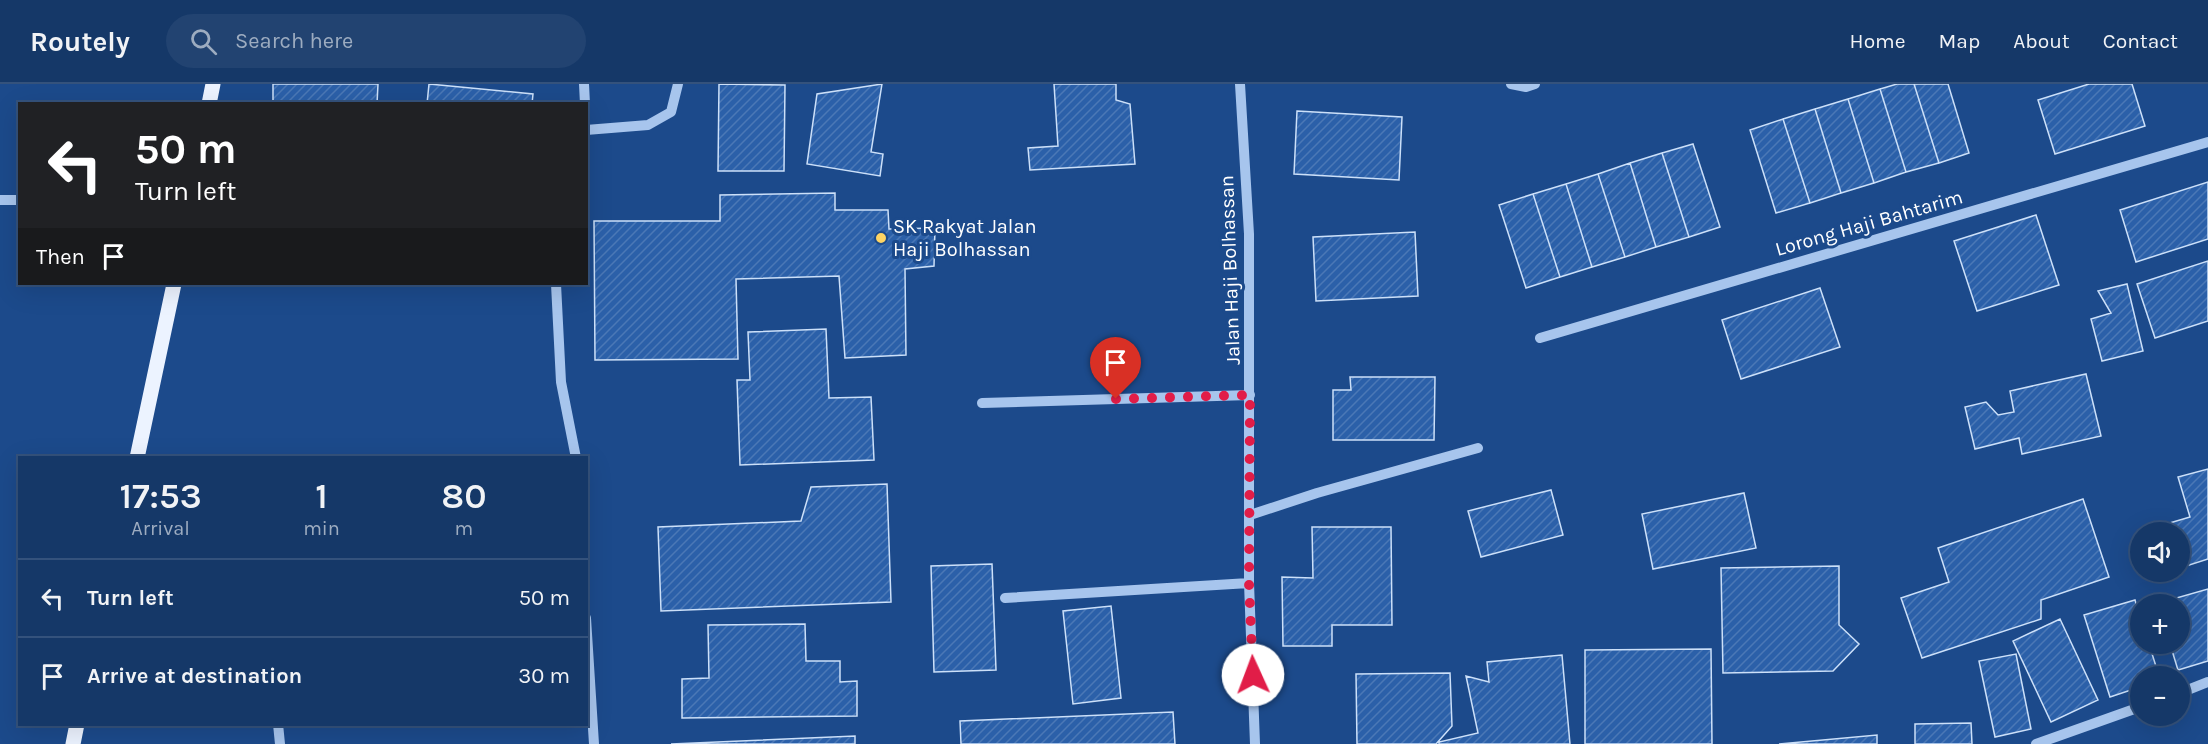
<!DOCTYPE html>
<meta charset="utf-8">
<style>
body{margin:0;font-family:Karla,sans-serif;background:#224371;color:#f1f3f6;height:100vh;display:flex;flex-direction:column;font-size:22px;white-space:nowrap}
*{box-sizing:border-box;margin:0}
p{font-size:20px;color:#9dacc0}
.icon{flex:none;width:33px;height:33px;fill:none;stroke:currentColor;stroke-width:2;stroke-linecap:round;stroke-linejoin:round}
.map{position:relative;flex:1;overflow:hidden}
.sheet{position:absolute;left:18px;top:372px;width:570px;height:270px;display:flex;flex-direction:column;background:#153868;border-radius:0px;box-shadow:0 6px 24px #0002,0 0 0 2px #34527c}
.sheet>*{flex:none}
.hud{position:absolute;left:18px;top:18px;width:570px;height:183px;border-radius:0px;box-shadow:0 6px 24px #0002,0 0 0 2px #34527c;background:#202124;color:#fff;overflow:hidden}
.buttons{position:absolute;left:2130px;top:438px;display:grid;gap:12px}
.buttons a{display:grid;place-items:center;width:60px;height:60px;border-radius:50%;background:#153868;box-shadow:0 6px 24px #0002,0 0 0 2px #34527c;font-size:30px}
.pin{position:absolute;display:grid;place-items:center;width:51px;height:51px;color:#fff;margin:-62px -26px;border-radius:50% 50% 50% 0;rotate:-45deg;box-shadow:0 0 6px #0007}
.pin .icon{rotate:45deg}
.me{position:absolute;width:66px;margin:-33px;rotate:358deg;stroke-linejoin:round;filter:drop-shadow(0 0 4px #0008)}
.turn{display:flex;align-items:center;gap:21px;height:126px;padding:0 18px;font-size:27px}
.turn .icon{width:78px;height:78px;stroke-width:2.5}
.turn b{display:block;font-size:42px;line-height:51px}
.then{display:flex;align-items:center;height:57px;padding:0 18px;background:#0003;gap:12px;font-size:22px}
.eta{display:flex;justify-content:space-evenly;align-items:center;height:102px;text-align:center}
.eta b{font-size:36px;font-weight:600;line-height:42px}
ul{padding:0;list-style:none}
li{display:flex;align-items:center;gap:18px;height:78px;padding:0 18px;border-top:2px solid #34527c}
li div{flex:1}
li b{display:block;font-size:22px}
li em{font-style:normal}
header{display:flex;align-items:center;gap:36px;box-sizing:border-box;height:84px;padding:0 30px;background:#153868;border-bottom:2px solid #34527c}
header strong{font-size:28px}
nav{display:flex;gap:33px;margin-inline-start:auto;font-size:21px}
.search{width:420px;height:54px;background:#224371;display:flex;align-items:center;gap:15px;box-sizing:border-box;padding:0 21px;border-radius:33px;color:#9dacc0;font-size:22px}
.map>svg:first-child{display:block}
.building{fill:url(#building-hatch);stroke:#cce0f9;stroke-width:1.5}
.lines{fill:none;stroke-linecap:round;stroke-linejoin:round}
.minor{stroke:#a7c5ed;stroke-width:10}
.major{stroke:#ecf3ff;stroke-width:15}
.route{stroke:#e11d48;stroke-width:10;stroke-dasharray:0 18}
.poi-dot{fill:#fdd464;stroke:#1c4a8b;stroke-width:2}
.labels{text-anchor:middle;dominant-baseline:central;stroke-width:6;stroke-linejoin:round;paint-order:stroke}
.street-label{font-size:20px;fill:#fff;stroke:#1c4a8b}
.poi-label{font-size:20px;fill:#fff;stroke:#1c4a8b;text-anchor:start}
</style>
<header>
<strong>Routely</strong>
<div class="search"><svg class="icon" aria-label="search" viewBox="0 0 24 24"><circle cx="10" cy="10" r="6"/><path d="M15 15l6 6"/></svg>Search here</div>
<nav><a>Home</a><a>Map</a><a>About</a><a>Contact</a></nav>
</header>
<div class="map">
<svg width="2208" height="660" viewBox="0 0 2208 660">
<defs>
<pattern id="building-hatch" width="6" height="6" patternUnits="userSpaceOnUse" patternTransform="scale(1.5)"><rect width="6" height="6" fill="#2b60a9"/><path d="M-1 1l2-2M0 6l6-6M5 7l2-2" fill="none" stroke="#4b78b6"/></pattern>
</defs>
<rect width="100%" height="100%" fill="#1c4a8b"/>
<path class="building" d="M 273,0 L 378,0 L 377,20 L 273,20 Z
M 429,0 L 533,10 L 532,20 L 427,20 Z
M 719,0 L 785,1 L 784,87 L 718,87 Z
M 882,0 L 871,68 L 883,70 L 880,92 L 807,80 L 817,10 Z
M 1054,0 L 1116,0 L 1116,16 L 1130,20 L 1135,80 L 1030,86 L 1028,64 L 1058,62 Z
M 1897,0 L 1914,0 L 1939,79 L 1906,88 L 1880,5 Z
M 1914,0 L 1948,0 L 1969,69 L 1939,79 Z
M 2089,0 L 2132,0 L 2145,42 L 2055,70 L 2038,16 Z
M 1880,5 L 1906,88 L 1874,99 L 1848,15 Z
M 1848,15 L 1874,99 L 1841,109 L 1815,25 Z
M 1815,25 L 1841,109 L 1810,119 L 1783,35 Z
M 1297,27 L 1402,33 L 1399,96 L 1294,90 Z
M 1783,35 L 1810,119 L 1776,129 L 1750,46 Z
M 1693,60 L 1720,143 L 1689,153 L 1662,69 Z
M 1662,69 L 1689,153 L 1656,163 L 1630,79 Z
M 1630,79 L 1656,163 L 1625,173 L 1598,90 Z
M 1598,90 L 1625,173 L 1592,183 L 1566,100 Z
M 2208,98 L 2208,155 L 2136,178 L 2120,126 Z
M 1566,100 L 1592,183 L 1560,193 L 1533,110 Z
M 835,109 L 835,126 L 888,126 L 889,145 L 935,144 L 934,182 L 905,185 L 906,271 L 845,274 L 839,192 L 736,195 L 738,275 L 595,276 L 594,137 L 720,137 L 720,111 Z
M 1533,110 L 1560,193 L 1526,204 L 1499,121 Z
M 2036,131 L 2059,201 L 1977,227 L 1954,157 Z
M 1415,148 L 1418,212 L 1316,217 L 1313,153 Z
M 2208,177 L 2208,237 L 2155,254 L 2137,200 Z
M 2127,200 L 2143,267 L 2102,277 L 2091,235 L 2111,229 L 2098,207 Z
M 1820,204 L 1840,263 L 1741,295 L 1722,236 Z
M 826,245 L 829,314 L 871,313 L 874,376 L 740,381 L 737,296 L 750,296 L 748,248 Z
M 2086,290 L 2101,352 L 2022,370 L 2019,354 L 1975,365 L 1965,323 L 1986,318 L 1998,331 L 2014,328 L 2010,307 Z
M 1350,293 L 1435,293 L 1434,356 L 1333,356 L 1333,306 L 1351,306 Z
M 2208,385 L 2208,475 L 2180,484 L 2180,448 L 2147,448 L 2146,446 L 2190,433 L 2178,393 Z
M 887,400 L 891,518 L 661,527 L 658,443 L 801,437 L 811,403 Z
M 1551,406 L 1563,451 L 1481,473 L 1468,427 Z
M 1744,409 L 1756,464 L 1653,485 L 1642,430 Z
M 2083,415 L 2109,493 L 2041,516 L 2041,535 L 1922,574 L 1901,514 L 1949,498 L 1938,464 Z
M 1312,443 L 1391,443 L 1392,541 L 1332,541 L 1332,562 L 1283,562 L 1282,493 L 1313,494 Z
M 992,480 L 996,586 L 934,588 L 931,482 Z
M 1839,482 L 1839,541 L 1859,560 L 1833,587 L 1723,589 L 1721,484 Z
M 2208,505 L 2208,577 L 2178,586 L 2170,560 L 2180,560 L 2180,520 L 2159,519 Z
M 2135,516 L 2140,534 L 2140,560 L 2149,560 L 2159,592 L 2140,592 L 2140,603 L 2110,613 L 2084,531 Z
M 1111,522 L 1121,614 L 1073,620 L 1063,527 Z
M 2060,535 L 2098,616 L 2051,638 L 2013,557 Z
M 805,540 L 806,577 L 840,577 L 840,598 L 857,597 L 857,632 L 682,634 L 682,595 L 709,594 L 708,541 Z
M 1711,565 L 1712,660 L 1585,660 L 1585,566 Z
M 2016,570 L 2031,645 L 1995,653 L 1979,577 Z
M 1562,571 L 1570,660 L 1439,660 L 1439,658 L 1478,649 L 1466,592 L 1489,598 L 1487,578 Z
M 1450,589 L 1452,642 L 1436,660 L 1357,660 L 1356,590 Z
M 1173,628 L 1175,660 L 961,660 L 960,637 Z
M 1971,639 L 1972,660 L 1915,660 L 1915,640 Z
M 1877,651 L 1877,660 L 1779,660 Z
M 855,652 L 855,660 L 671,660 Z"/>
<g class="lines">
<path class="minor" d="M 584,0 L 585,20
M 1240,0 L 1249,150 L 1249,499 L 1255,660
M 1511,0 L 1526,3 L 1535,0
M 586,46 L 648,41 L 671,28 L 678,0
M 0,116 L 20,116
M 556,200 L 561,298 L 576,374
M 1540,254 L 2208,58
M 982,319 L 1250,311
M 1250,431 L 1317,409 L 1478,364
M 1005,514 L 1249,499
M 586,534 L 594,660
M 2180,609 L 2208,598
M 278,640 L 280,660
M 2036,660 L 2140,623"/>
<path class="major" d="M 209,20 L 213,0
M 137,374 L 174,200
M 73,660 L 77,640"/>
</g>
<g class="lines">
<path class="route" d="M 1116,315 L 1250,311 L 1249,499 L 1253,591"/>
</g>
<circle class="poi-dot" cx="881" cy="154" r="6"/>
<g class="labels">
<g class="street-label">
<text transform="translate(1869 139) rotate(-16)">Lorong Haji Bahtarim</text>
<text transform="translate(1230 186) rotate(-92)">Jalan Haji Bolhassan</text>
</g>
<g class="poi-label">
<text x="893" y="142">SK Rakyat Jalan<tspan x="893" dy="23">Haji Bolhassan</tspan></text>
</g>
</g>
</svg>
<div class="buttons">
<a><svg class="icon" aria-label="sound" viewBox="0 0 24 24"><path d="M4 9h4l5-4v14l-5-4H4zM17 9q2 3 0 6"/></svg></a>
<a>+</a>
<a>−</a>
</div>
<div class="pin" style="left:1116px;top:315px;background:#d93025"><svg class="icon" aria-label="arrive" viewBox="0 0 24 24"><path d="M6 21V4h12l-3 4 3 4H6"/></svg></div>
<svg class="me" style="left:1253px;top:591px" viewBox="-20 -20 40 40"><circle r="19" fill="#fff"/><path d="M0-13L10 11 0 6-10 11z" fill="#e11d48"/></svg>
<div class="hud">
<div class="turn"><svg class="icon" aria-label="left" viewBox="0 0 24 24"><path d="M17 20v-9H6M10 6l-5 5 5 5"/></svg><div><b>50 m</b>Turn left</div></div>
<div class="then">Then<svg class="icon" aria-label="arrive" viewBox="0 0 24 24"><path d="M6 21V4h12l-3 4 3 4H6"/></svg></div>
</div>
<section class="sheet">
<div class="eta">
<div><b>17:53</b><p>Arrival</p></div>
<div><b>1</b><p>min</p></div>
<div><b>80</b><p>m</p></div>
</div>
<ul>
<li><svg class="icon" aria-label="left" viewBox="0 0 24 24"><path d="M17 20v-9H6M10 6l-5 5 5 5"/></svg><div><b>Turn left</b></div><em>50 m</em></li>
<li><svg class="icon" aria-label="arrive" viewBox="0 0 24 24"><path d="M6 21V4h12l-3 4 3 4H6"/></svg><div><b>Arrive at destination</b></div><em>30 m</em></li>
</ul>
</section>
</div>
